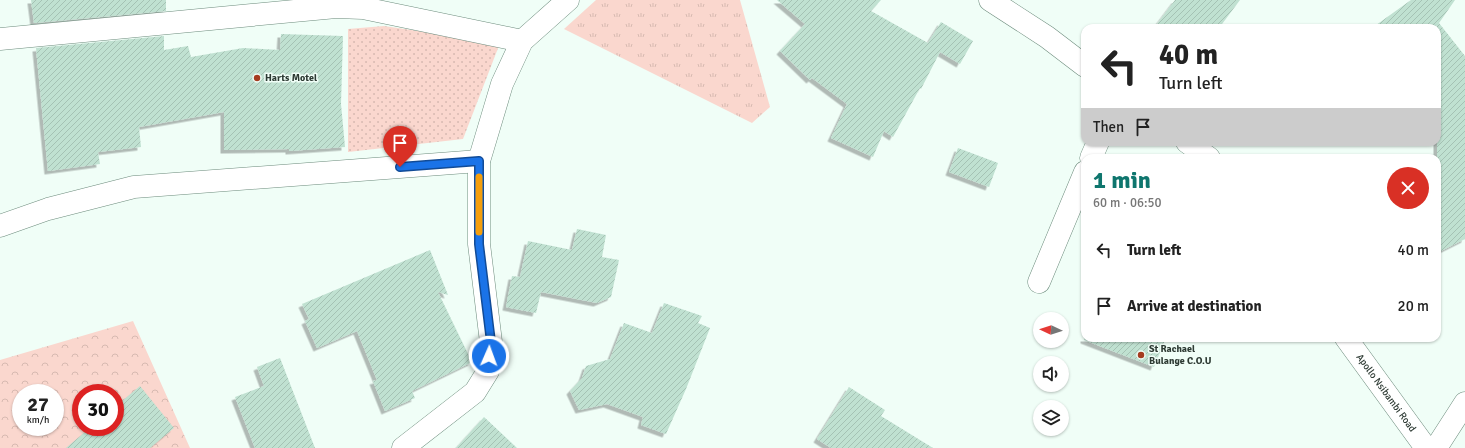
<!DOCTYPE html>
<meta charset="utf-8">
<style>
body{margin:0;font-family:Signika,sans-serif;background:#f6f6f6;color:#222;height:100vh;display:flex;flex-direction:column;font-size:15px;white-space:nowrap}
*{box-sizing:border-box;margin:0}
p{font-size:13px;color:#767676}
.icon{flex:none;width:22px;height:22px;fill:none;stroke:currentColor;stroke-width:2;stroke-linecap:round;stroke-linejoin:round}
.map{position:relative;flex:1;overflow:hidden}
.side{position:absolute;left:1081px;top:154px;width:360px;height:188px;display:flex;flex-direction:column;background:#fff;border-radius:12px;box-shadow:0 1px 3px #0004}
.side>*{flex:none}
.top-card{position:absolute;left:1081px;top:24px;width:360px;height:122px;border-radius:12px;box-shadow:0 1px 3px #0004;background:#fff;color:#222;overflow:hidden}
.needle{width:26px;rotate:274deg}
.controls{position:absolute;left:1033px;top:312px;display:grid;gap:8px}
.controls a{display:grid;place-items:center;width:36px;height:36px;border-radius:50%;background:#fff;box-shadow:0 1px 3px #0004;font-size:20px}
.speed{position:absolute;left:12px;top:384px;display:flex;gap:8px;font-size:20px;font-weight:700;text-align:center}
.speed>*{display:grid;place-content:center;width:52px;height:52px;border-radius:50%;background:#fff;box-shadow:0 1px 3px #0004;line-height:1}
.speed small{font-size:10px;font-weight:400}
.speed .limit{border:6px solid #d22;background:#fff;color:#111}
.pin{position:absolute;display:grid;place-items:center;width:34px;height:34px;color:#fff;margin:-41px -17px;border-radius:50% 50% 50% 0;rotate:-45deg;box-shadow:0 0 4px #0007}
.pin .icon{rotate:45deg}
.me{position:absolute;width:44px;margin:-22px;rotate:2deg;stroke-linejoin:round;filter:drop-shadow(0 0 3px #0008)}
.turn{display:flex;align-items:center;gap:14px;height:84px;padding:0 12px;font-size:18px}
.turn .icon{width:52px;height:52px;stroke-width:2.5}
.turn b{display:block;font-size:28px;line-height:34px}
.then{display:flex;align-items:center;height:38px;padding:0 12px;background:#0003;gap:8px;font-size:15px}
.round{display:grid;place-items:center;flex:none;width:42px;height:42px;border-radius:21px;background:#f6f6f6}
.head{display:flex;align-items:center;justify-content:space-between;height:68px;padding:0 12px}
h1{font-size:24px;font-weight:700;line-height:30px;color:#0f766e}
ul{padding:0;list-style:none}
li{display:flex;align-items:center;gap:12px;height:56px;padding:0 12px}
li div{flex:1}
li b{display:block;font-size:15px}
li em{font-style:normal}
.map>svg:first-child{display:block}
.grass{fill:url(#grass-tufts)}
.forest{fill:url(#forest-crowns);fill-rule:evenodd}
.park{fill:url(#park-dots)}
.building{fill:url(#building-hatch);filter:url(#shadow)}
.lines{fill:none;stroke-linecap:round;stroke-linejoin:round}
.minor-casing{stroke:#6d8c7d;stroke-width:23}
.major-casing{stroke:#6d8c7d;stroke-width:23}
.minor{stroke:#fff;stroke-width:22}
.major{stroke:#fff;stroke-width:22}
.route-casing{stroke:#114b97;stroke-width:10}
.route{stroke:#1a73e8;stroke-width:7}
.slow{stroke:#f59e0b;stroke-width:7}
.poi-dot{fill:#a53c20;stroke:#f0fef7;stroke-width:1.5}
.labels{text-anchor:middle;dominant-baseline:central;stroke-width:3;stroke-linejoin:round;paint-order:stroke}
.poi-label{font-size:10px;font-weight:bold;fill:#2d3a33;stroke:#f0fef7;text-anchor:start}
.street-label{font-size:10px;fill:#2d3a33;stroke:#f0fef7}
</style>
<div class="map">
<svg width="1465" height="448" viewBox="0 0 1465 448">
<defs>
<pattern id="grass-tufts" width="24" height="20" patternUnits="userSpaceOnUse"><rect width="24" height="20" fill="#fad7ce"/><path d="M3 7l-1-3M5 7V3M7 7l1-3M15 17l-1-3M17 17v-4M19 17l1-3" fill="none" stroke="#d7b9b1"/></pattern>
<pattern id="forest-crowns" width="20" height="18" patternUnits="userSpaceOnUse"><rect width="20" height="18" fill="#fad7ce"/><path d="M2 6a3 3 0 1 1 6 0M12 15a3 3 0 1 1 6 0" fill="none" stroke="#d7b9b1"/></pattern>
<pattern id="park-dots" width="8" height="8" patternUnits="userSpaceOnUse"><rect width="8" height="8" fill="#fad7ce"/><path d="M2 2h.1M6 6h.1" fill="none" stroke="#d7b9b1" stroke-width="1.8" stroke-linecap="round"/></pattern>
<pattern id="building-hatch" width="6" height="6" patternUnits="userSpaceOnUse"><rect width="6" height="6" fill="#c0e1d1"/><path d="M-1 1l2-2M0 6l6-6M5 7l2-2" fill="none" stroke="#a5c2b4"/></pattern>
<filter id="shadow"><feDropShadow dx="-3.5" dy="3.5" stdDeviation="0" flood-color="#0004"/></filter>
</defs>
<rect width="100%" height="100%" fill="#f0fef7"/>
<path class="grass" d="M 596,0 L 740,0 L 770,107 L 752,123 L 564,29 Z"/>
<path class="forest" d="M 133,321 L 190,448 L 0,448 L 0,360 ZM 21,393 L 55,393 L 55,427 L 21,427 ZM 81,393 L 115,393 L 115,427 L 81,427 Z"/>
<path class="park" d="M 384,26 L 500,43 L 463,139 L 348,152 L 348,29 Z"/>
<path class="building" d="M 31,0 L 166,0 L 166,11 L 34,23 Z
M 777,0 L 881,0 L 871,11 L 928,43 L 941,22 L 973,41 L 960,64 L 940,52 L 921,89 L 920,88 L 893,137 L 884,131 L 873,157 L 831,138 L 847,104 L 812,78 L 810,80 L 780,51 L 805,24 Z
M 1175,0 L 1240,0 L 1219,28 L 1154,28 Z
M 1411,0 L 1455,0 L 1439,23 L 1465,56 L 1465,239 L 1437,253 L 1437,25 L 1435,28 L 1372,28 Z
M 281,34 L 343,36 L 341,104 L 345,147 L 289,151 L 289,149 L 224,150 L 224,112 L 139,127 L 141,147 L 98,152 L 100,164 L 48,171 L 36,48 L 164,36 L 164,50 L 188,46 L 191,57 L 243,48 L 280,50 Z
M 958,148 L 998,163 L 989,187 L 949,172 Z
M 577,229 L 606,235 L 602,257 L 619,260 L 611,297 L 597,303 L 541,292 L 536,313 L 506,307 L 512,276 L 520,277 L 528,241 L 572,250 Z
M 430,250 L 448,295 L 438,292 L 472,362 L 412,391 L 415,398 L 385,411 L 373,381 L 377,380 L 357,331 L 317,348 L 305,321 L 309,319 L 302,304 Z
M 664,303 L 702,316 L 698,323 L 710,328 L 686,389 L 666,434 L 641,425 L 643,417 L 607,404 L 579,410 L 570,391 L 582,378 L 586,366 L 610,359 L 624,323 L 652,333 Z
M 1084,338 L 1166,338 L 1154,367 L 1084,340 Z
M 280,358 L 315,448 L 255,448 L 235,397 L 264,386 L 257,367 Z
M 140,386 L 174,428 L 150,448 L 66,448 L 91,427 L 115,427 L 115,407 Z
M 849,387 L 885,410 L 881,416 L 933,448 L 831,448 L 817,439 Z
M 484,417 L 517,448 L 456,448 Z"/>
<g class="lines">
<g class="minor-casing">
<g id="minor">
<path d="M 990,0 L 1047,37 L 1085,66"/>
<path d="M 0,39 L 336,7 L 363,8 L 522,41"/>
<path d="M 1187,142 L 1209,158"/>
<path d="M 1091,158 L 1098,142"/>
<path d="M 0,226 L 48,209 L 134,187 L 479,161"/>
<path d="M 1039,282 L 1085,172"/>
<path id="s1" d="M 1346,338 L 1426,448"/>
<path d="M 403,448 L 475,392 L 488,371 L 491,342 L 479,244 L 479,161 L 502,84 L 522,41 L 568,0"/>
</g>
</g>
<g class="major-casing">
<path id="major" d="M 1436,448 L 1465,403"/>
</g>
<use href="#minor" class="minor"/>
<use href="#major" class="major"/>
</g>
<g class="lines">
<g class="route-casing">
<path id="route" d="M 400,167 L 479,161 L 479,244 L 491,342 L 489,356"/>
</g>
<use href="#route" class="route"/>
<path class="slow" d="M 479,177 L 479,232"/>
</g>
<g class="poi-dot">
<circle cx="257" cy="78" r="4"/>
<circle cx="1141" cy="355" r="4"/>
</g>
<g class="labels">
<g class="poi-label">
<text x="265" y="78">Harts Motel</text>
<text x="1149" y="349">St Rachael<tspan x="1149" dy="12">Bulange C.O.U</tspan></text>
</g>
<g class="street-label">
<text stroke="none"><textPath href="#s1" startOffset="68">Apollo Nsibambi Road</textPath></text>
</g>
</g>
</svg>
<div class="controls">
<a><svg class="needle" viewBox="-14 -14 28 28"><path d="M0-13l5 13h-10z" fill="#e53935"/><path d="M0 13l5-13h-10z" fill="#767676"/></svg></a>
<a><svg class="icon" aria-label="sound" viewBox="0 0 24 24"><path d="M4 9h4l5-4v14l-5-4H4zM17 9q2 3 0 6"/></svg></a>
<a><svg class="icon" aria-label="layers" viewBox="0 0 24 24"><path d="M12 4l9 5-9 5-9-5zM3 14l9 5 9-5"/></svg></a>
</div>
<div class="speed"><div>27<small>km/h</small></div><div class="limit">30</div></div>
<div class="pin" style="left:400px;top:167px;background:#d93025"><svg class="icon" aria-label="arrive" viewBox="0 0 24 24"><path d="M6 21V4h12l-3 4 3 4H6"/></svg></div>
<svg class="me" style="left:489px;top:356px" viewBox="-20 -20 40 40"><circle r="17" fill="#1a73e8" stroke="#fff" stroke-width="3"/><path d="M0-11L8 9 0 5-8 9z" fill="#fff"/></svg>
<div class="top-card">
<div class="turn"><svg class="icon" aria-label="left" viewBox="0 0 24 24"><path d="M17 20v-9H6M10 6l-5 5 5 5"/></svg><div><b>40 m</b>Turn left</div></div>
<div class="then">Then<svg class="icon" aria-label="arrive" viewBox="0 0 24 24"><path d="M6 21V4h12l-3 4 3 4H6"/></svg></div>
</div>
<section class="side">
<div class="head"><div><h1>1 min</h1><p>60 m · 06:50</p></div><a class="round" style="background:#d93025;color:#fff"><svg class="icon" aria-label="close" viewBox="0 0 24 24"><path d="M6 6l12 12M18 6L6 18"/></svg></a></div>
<ul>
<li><svg class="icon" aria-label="left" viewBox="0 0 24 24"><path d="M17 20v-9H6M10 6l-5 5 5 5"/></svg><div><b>Turn left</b></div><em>40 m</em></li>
<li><svg class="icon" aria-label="arrive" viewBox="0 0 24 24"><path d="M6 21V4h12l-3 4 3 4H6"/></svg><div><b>Arrive at destination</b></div><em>20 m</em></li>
</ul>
</section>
</div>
